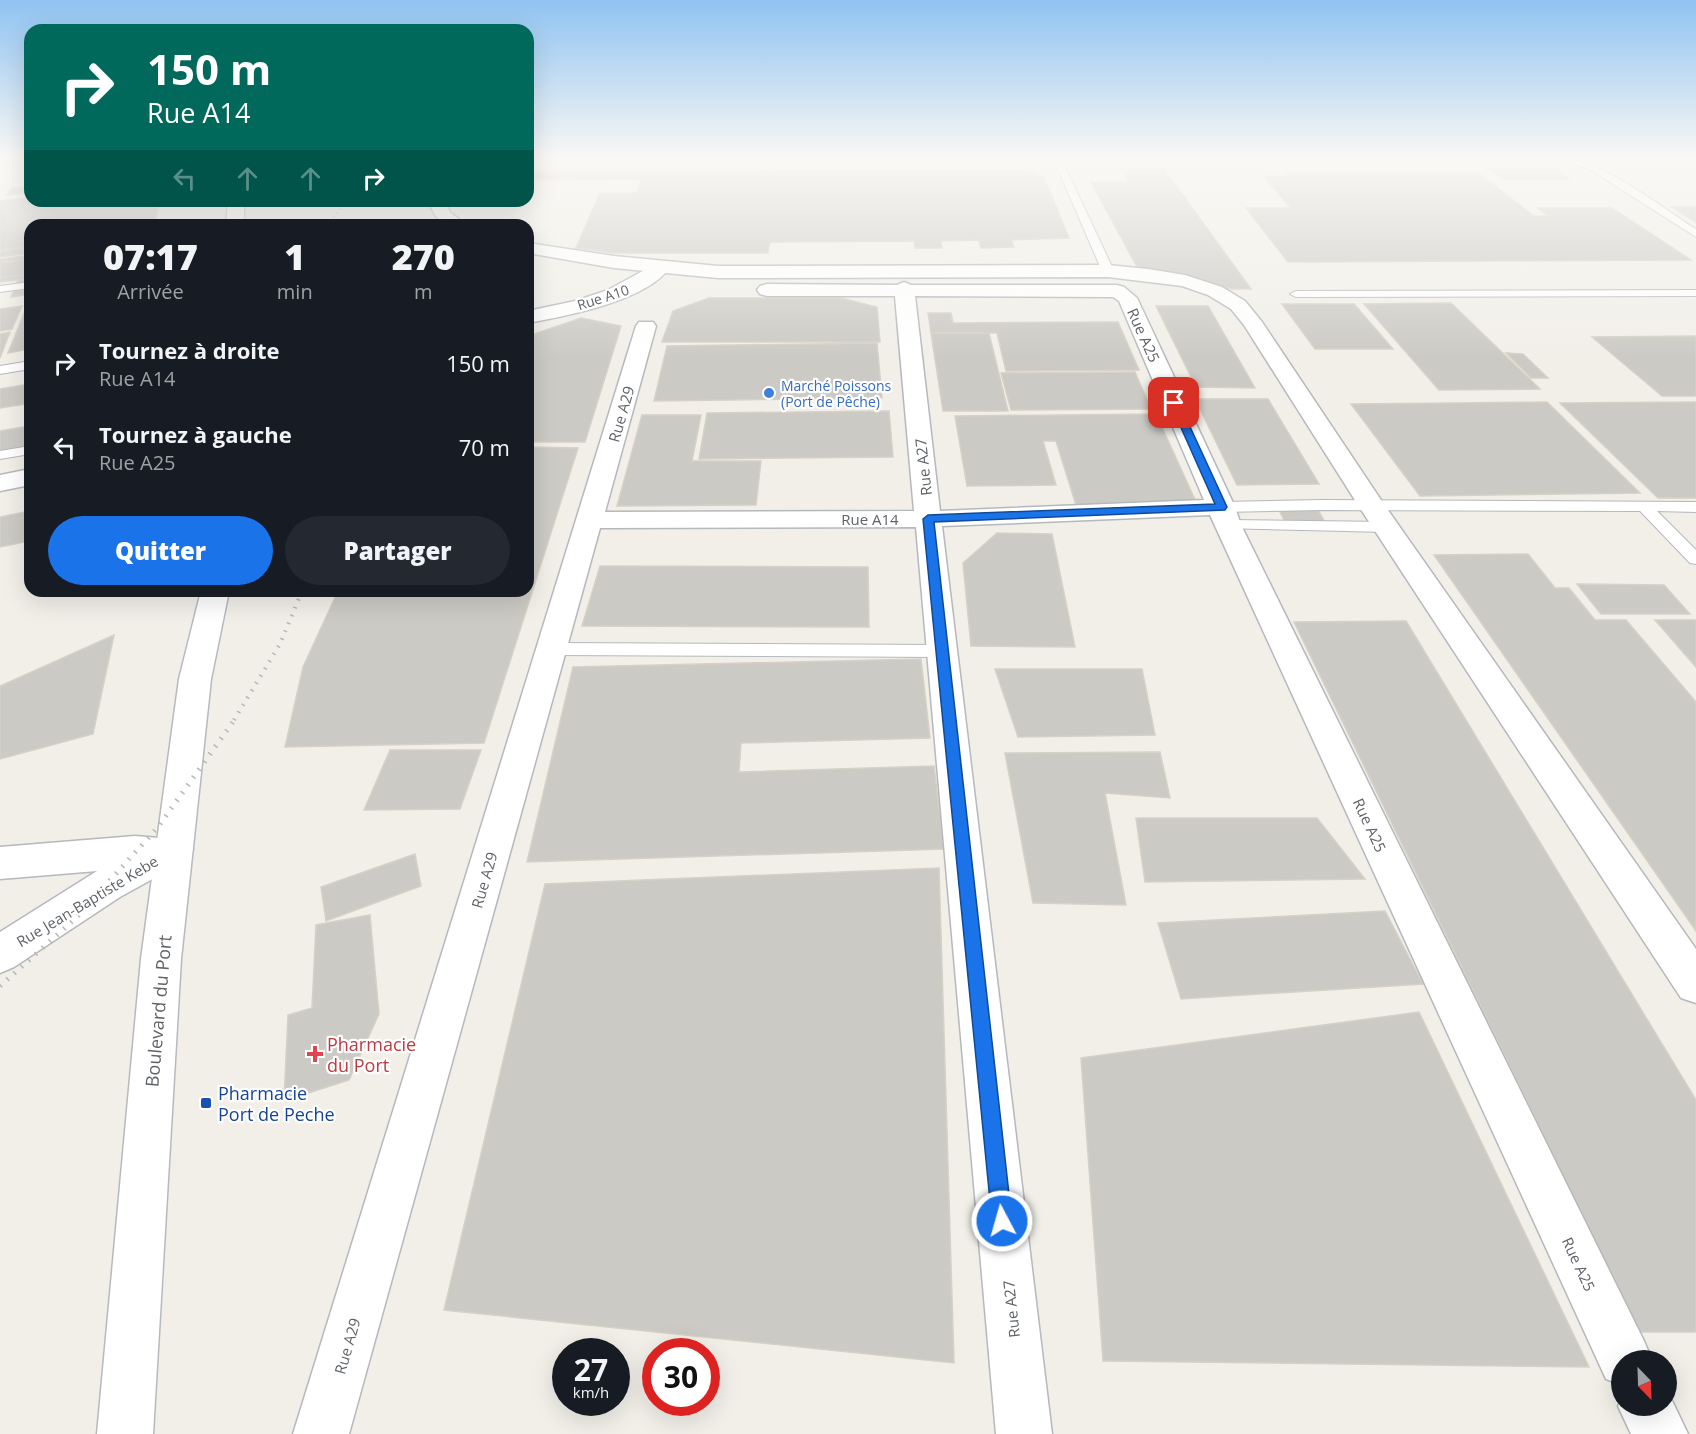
<!DOCTYPE html>
<html lang="fr">
<meta charset="utf-8">
<style>
body{margin:0;font-family:"Open Sans",sans-serif;background:#242831;color:#f1f3f6;height:100vh;display:flex;flex-direction:column;font-size:22px;white-space:nowrap}
*{box-sizing:border-box;margin:0}
p{font-size:20px;color:#9ea1a6}
.icon{flex:none;width:33px;height:33px;fill:none;stroke:currentColor;stroke-width:2;stroke-linecap:round;stroke-linejoin:round}
.map{position:relative;flex:1;overflow:hidden}
.drawer{position:absolute;left:24px;top:219px;width:510px;height:378px;display:flex;flex-direction:column;background:#171b24;border-radius:18px;box-shadow:0 6px 24px #0002}
.drawer>*{flex:none}
.hud{position:absolute;left:24px;top:24px;width:510px;height:183px;border-radius:18px;box-shadow:0 6px 24px #0002;background:#00695c;color:#fff;overflow:hidden}
.needle{width:39px;rotate:157deg}
.buttons{position:absolute;left:1611px;top:1350px;display:grid;gap:12px}
.buttons a{display:grid;place-items:center;width:66px;height:66px;border-radius:50%;background:#171b24;box-shadow:0 6px 24px #0002;font-size:30px}
.speed{position:absolute;left:552px;top:1338px;display:flex;gap:12px;font-size:30px;font-weight:700;text-align:center}
.speed>*{display:grid;place-content:center;width:78px;height:78px;border-radius:50%;background:#171b24;box-shadow:0 6px 24px #0002;line-height:1}
.speed small{font-size:15px;font-weight:400}
.speed .limit{border:9px solid #d22;background:#fff;color:#111}
.pin{position:absolute;display:grid;place-items:center;width:51px;height:51px;color:#fff;margin:-26px;border-radius:12px;box-shadow:0 3px 9px #0006}
.me{position:absolute;width:66px;margin:-33px;rotate:354deg;stroke-linejoin:round;filter:drop-shadow(0 0 4px #0008)}
.turn{display:flex;align-items:center;gap:21px;height:126px;padding:0 24px;font-size:27px}
.turn .icon{width:78px;height:78px;stroke-width:2.5}
.turn b{display:block;font-size:42px;line-height:51px}
.lanes{display:flex;align-items:center;height:57px;padding:0 24px;background:#0003;justify-content:center;gap:30px;direction:ltr}
.lanes .off{opacity:.35}
.eta{display:flex;justify-content:space-evenly;align-items:center;height:102px;text-align:center}
.eta b{font-size:36px;font-weight:800;line-height:42px}
.cta{display:flex;gap:12px;margin-top:auto;padding:12px 24px}
.cta a{flex:1;height:69px;border-radius:36px;background:#1a73e8;color:#fff;font-size:24px;font-weight:800;line-height:69px;text-align:center}
.cta a+a{background:#242831;color:#f1f3f6}
ul{padding:0;list-style:none}
li{display:flex;align-items:center;gap:18px;height:84px;padding:0 24px}
li div{flex:1}
li b{display:block;font-size:22px}
li em{font-style:normal}
.map>svg:first-child{display:block}
.building{fill:#cccac5;stroke:#d6d1c6;stroke-width:1.5}
.lines{fill:none;stroke-linecap:round;stroke-linejoin:round}
.service-casing{stroke:#b5b8bc;stroke-width:2}
.minor-casing{stroke:#b5b8bc;stroke-width:3}
.tertiary-casing{stroke:#b5b8bc;stroke-width:3}
.secondary-casing{stroke:#b6babf;stroke-width:3}
.service{fill:#fff;fill-rule:evenodd}
.minor{fill:#fff;fill-rule:evenodd}
.tertiary{fill:#fff;fill-rule:evenodd}
.secondary{fill:#fff;fill-rule:evenodd}
.rail-far2{stroke:#b6b7b8;stroke-width:2;stroke-dasharray:1 4;stroke-linecap:butt}
.rail-far1{stroke:#b6b7b8;stroke-width:4;stroke-dasharray:1.5 7;stroke-linecap:butt}
.rail{stroke:#b6b7b8;stroke-width:5;stroke-dasharray:1.5 8;stroke-linecap:butt}
.route{fill:#1a73e8;stroke:#114b97;stroke-width:1.5}
.shop-dot{fill:#3f7fe0;stroke:#fff;stroke-width:2}
.health-dot{fill:#e0444e;stroke:#fff;stroke-width:2}
.transit-dot{fill:#1a4fb4;stroke:#fff;stroke-width:2}
.labels{text-anchor:middle;dominant-baseline:central;stroke-width:4.5;stroke-linejoin:round;paint-order:stroke}
.far-street-label{font-size:14px;fill:#5f6368;stroke:#fff}
.far-shop-label{font-size:14px;fill:#366cbe;stroke:#fff;text-anchor:start}
.street-label{font-size:15px;fill:#5f6368;stroke:#fff}
.near-street-label{font-size:18px;fill:#5f6368;stroke:#fff}
.near-health-label{font-size:18px;fill:#be3a42;stroke:#fff;text-anchor:start}
.near-transit-label{font-size:18px;fill:#164399;stroke:#fff;text-anchor:start}
</style>
<div class="map">
<svg width="1696" height="1434" viewBox="0 0 1696 1434">
<rect width="100%" height="100%" fill="#f1efe8"/>
<path class="building" d="M 30,158 L 30,164 L 0,167 L 3,161 Z
M 528,158 L 623,158 L 621,162 L 528,162 Z
M 1122,169 L 1164,169 L 1251,289 L 1231,289 L 1198,278 L 1137,267 L 1091,182 L 1129,182 Z
M 1490,169 L 1556,169 L 1570,179 L 1503,179 Z
M 1023,171 L 1034,172 L 1044,177 L 1069,238 L 1011,240 L 1014,247 L 981,248 L 979,240 L 941,241 L 942,248 L 915,248 L 914,241 L 770,242 L 768,253 L 614,253 L 576,248 L 600,193 L 637,193 L 642,179 L 528,180 L 528,172 Z
M 1477,172 L 1534,216 L 1548,216 L 1538,208 L 1612,208 L 1691,260 L 1288,262 L 1246,208 L 1291,208 L 1263,176 L 1289,176 L 1286,173 Z
M 30,186 L 30,193 L 7,195 L 11,188 Z
M 30,197 L 30,201 L 160,201 L 154,225 L 30,225 L 30,247 L 0,251 L 0,201 Z
M 1672,207 L 1696,207 L 1696,222 Z
M 30,246 L 30,253 L 0,257 L 0,250 Z
M 30,255 L 30,274 L 0,278 L 0,259 Z
M 30,259 L 30,278 L 0,282 L 0,263 Z
M 30,279 L 30,294 L 11,297 L 18,280 Z
M 709,298 L 841,298 L 877,307 L 880,342 L 662,342 L 673,311 Z
M 29,301 L 30,349 L 8,353 Z
M 1451,303 L 1540,389 L 1439,390 L 1364,304 Z
M 1282,304 L 1354,304 L 1393,349 L 1315,349 Z
M 22,306 L 12,329 L 0,331 L 0,309 Z
M 1156,306 L 1208,306 L 1255,388 L 1196,387 Z
M 928,313 L 951,313 L 953,323 L 1118,322 L 1139,370 L 1006,371 L 997,333 L 931,333 Z
M 581,318 L 621,326 L 585,442 L 528,442 L 528,336 Z
M 10,332 L 0,358 L 0,334 Z
M 931,333 L 989,333 L 1008,411 L 943,411 Z
M 1696,336 L 1696,396 L 1662,396 L 1592,337 Z
M 877,343 L 882,398 L 654,401 L 667,346 Z
M 1506,353 L 1523,354 L 1548,378 L 1531,378 Z
M 1135,372 L 1151,409 L 1011,410 L 1001,373 Z
M 30,384 L 30,399 L 26,399 L 25,404 L 0,408 L 0,389 Z
M 1195,399 L 1268,399 L 1319,484 L 1237,485 Z
M 1547,402 L 1640,493 L 1420,496 L 1351,404 Z
M 1696,402 L 1696,498 L 1658,498 L 1560,403 Z
M 889,411 L 893,457 L 699,459 L 707,413 Z
M 1156,414 L 1197,504 L 1076,505 L 1056,441 L 1043,441 L 1056,485 L 967,486 L 955,416 Z
M 642,415 L 701,415 L 692,461 L 761,461 L 756,505 L 617,506 Z
M 30,426 L 30,445 L 0,451 L 0,431 Z
M 528,447 L 578,448 L 484,743 L 285,747 L 303,667 L 338,591 L 528,591 Z
M 1279,510 L 1318,510 L 1325,522 L 1285,522 Z
M 30,511 L 30,541 L 0,547 L 0,517 Z
M 997,533 L 1052,534 L 1075,647 L 971,646 L 963,563 Z
M 1528,554 L 1555,588 L 1569,588 L 1595,620 L 1626,620 L 1696,702 L 1696,931 L 1434,555 Z
M 600,566 L 868,567 L 869,627 L 582,626 Z
M 1577,584 L 1664,585 L 1690,614 L 1601,614 Z
M 1655,620 L 1696,620 L 1696,667 Z
M 1406,621 L 1696,1100 L 1696,1332 L 1639,1332 L 1294,622 Z
M 114,635 L 93,734 L 0,759 L 0,686 Z
M 921,659 L 930,738 L 741,743 L 739,772 L 934,766 L 944,849 L 527,862 L 573,667 Z
M 995,669 L 1142,669 L 1155,735 L 1018,737 Z
M 390,750 L 481,750 L 460,809 L 364,810 Z
M 1160,752 L 1170,798 L 1105,793 L 1126,905 L 1033,903 L 1005,753 Z
M 1136,818 L 1317,818 L 1365,879 L 1145,882 Z
M 415,854 L 421,886 L 326,921 L 321,887 Z
M 939,868 L 954,1363 L 444,1310 L 545,884 Z
M 1385,911 L 1423,984 L 1181,999 L 1158,923 Z
M 370,915 L 379,1014 L 349,1080 L 284,1101 L 288,1015 L 312,1008 L 316,925 Z
M 1419,1012 L 1589,1367 L 1103,1361 L 1081,1058 Z"/>
<g class="lines">
<g class="service-casing">
<path id="service" d="M 1053,158 L 1061,158 L 1114,271 L 1112,273 L 1108,274 L 1102,271 Z
M 1558,158 C 1601,158 1659,206 1696,229 L 1696,237 L 1589,169 Z
M 30,282 L 30,288 L 0,292 L 0,286 Z
M 1696,290 L 1696,296 L 1296,297 L 1290,294 L 1296,291 Z
M 30,361 L 30,369 L 0,374 L 0,366 Z
M 30,446 L 30,454 L 0,459 L 0,451 Z
M 1322,500 L 1696,502 L 1696,512 L 1657,511 L 1696,550 L 1696,564 L 1690,563 L 1640,511 L 1322,510 L 1222,512 L 1214,507 L 1222,502 Z
M 1228,520 L 1387,522 L 1395,527 L 1387,532 L 1222,528 L 1220,525 L 1222,522 Z
M 551,643 L 942,645 L 948,647 L 951,651 L 948,655 L 942,657 L 551,655 L 545,653 L 542,649 L 545,645 Z"/>
</g>
<g class="minor-casing">
<path id="minor" d="M 661,261 L 668,263 L 670,267 C 647,301 566,316 528,323 L 528,311 L 575,301 L 608,290 Z
M 904,282 L 911,285 L 1117,285 L 1124,287 L 1137,298 L 1235,507 L 1241,525 L 1644,1341 L 1652,1360 L 1622,1360 L 1622,1385 L 1606,1379 L 1210,515 L 942,526 L 1052,1434 L 996,1434 L 916,527 L 600,528 L 349,1434 L 293,1434 L 636,326 L 639,322 L 653,322 L 656,326 L 605,512 L 914,511 L 895,296 L 767,296 L 760,294 L 757,290 L 760,286 L 767,284 L 897,285 ZM 915,296 L 1113,297 L 1119,301 L 1204,500 L 940,511 Z
M 174,833 L 187,838 L 193,849 L 187,860 L 120,897 L 14,967 L 0,973 L 0,932 L 97,871 L 0,879 L 0,847 L 135,836 L 160,838 Z
M 1666,1388 L 1688,1434 L 1631,1434 L 1618,1406 L 1622,1399 L 1622,1406 L 1666,1406 Z"/>
</g>
<g class="tertiary-casing">
<path id="tertiary" d="M 428,201 L 444,201 L 450,212 L 466,225 L 445,225 L 435,215 Z
M 528,243 L 614,256 L 718,266 L 1108,265 L 1148,269 L 1185,275 L 1222,287 L 1245,301 L 1262,322 L 1383,503 L 1696,949 L 1696,1003 L 1681,998 L 1358,505 L 1244,325 L 1231,309 L 1208,295 L 1182,286 L 1108,277 L 718,278 L 614,268 L 528,253 Z
M 30,469 L 30,485 L 0,491 L 0,475 Z"/>
</g>
<g class="secondary-casing">
<path id="secondary" d="M 228,201 L 244,201 L 244,225 L 226,225 Z
M 201,591 L 229,591 L 211,679 L 181,959 L 153,1434 L 97,1434 L 141,959 L 179,679 Z"/>
</g>
<use href="#service" class="service"/>
<use href="#minor" class="minor"/>
<use href="#tertiary" class="tertiary"/>
<use href="#secondary" class="secondary"/>
<path class="rail-far2" d="M 327,225 L 348,201"/>
<path class="rail-far1" d="M 234,720 L 280,644 L 302,591"/>
<path class="rail" d="M 0,986 L 76,918 L 158,827 L 235,719"/>
</g>
<linearGradient id="sky" x2="0" y2="1"><stop stop-color="#8fc3f1"/><stop offset="0.44" stop-color="#f9f8f5"/><stop offset="1" stop-color="#f9f8f5" stop-opacity="0"/></linearGradient>
<rect width="1696" height="358" fill="url(#sky)"/>
<path class="route" d="M 1174,400 L 1179,403 L 1227,507 L 1225,510 L 934,522 L 1012,1221 L 1009,1228 L 1002,1231 L 995,1228 L 992,1221 L 923,519 L 928,515 L 1215,504 L 1170,403 Z"/>
<circle class="shop-dot" cx="769" cy="393" r="6"/>
<path class="health-dot" d="M312 1045h6v6h6v6h-6v6h-6v-6h-6v-6h6z"/>
<rect class="transit-dot" x="200" y="1097" width="12" height="12" rx="3"/>
<g class="labels">
<g class="far-street-label">
<text transform="translate(603 297) rotate(-18)">Rue A10</text>
</g>
<g class="far-shop-label">
<text x="781" y="385">Marché Poissons<tspan x="781" dy="16">(Port de Pêche)</tspan></text>
</g>
<g class="street-label">
<text transform="translate(1144 335) rotate(66)">Rue A25</text>
<text transform="translate(621 414) rotate(-74)">Rue A29</text>
<text transform="translate(923 467) rotate(-96)">Rue A27</text>
<text x="870" y="519">Rue A14</text>
<text transform="translate(1370 825) rotate(65)">Rue A25</text>
<text transform="translate(484 880) rotate(-74)">Rue A29</text>
<text transform="translate(87 901) rotate(-31)">Rue Jean-Baptiste Kebe</text>
<text transform="translate(1579 1264) rotate(65)">Rue A25</text>
<text transform="translate(1011 1309) rotate(-96)">Rue A27</text>
<text transform="translate(347 1346) rotate(-74)">Rue A29</text>
</g>
<g class="near-street-label">
<text transform="translate(158 1011) rotate(-85)">Boulevard du Port</text>
</g>
<g class="near-health-label">
<text x="327" y="1044">Pharmacie<tspan x="327" dy="21">du Port</tspan></text>
</g>
<g class="near-transit-label">
<text x="218" y="1093">Pharmacie<tspan x="218" dy="21">Port de Peche</tspan></text>
</g>
</g>
</svg>
<div class="buttons">
<a><svg class="needle" viewBox="-14 -14 28 28"><path d="M0-13l5 13h-10z" fill="#e53935"/><path d="M0 13l5-13h-10z" fill="#9ea1a6"/></svg></a>
</div>
<div class="speed"><div>27<small>km/h</small></div><div class="limit">30</div></div>
<div class="pin" style="left:1174px;top:403px;background:#d93025"><svg class="icon" aria-label="arrive" viewBox="0 0 24 24"><path d="M6 21V4h12l-3 4 3 4H6"/></svg></div>
<svg class="me" style="left:1002px;top:1221px" viewBox="-20 -20 40 40"><circle r="17" fill="#1a73e8" stroke="#fff" stroke-width="3"/><path d="M0-11L8 9 0 5-8 9z" fill="#fff"/></svg>
<div class="hud">
<div class="turn"><svg class="icon" aria-label="right" viewBox="0 0 24 24"><path d="M7 20v-9h11M14 6l5 5-5 5"/></svg><div><b>150 m</b>Rue A14</div></div>
<div class="lanes"><svg class="icon off" aria-label="left" viewBox="0 0 24 24"><path d="M17 20v-9H6M10 6l-5 5 5 5"/></svg><svg class="icon off" aria-label="ahead" viewBox="0 0 24 24"><path d="M12 20V5M6 11l6-6 6 6"/></svg><svg class="icon off" aria-label="ahead" viewBox="0 0 24 24"><path d="M12 20V5M6 11l6-6 6 6"/></svg><svg class="icon" aria-label="right" viewBox="0 0 24 24"><path d="M7 20v-9h11M14 6l5 5-5 5"/></svg></div>
</div>
<section class="drawer">
<div class="eta">
<div><b>07:17</b><p>Arrivée</p></div>
<div><b>1</b><p>min</p></div>
<div><b>270</b><p>m</p></div>
</div>
<ul>
<li><svg class="icon" aria-label="right" viewBox="0 0 24 24"><path d="M7 20v-9h11M14 6l5 5-5 5"/></svg><div><b>Tournez à droite</b><p>Rue A14</p></div><em>150 m</em></li>
<li><svg class="icon" aria-label="left" viewBox="0 0 24 24"><path d="M17 20v-9H6M10 6l-5 5 5 5"/></svg><div><b>Tournez à gauche</b><p>Rue A25</p></div><em>70 m</em></li>
</ul>
<div class="cta"><a>Quitter</a><a>Partager</a></div>
</section>
</div>
